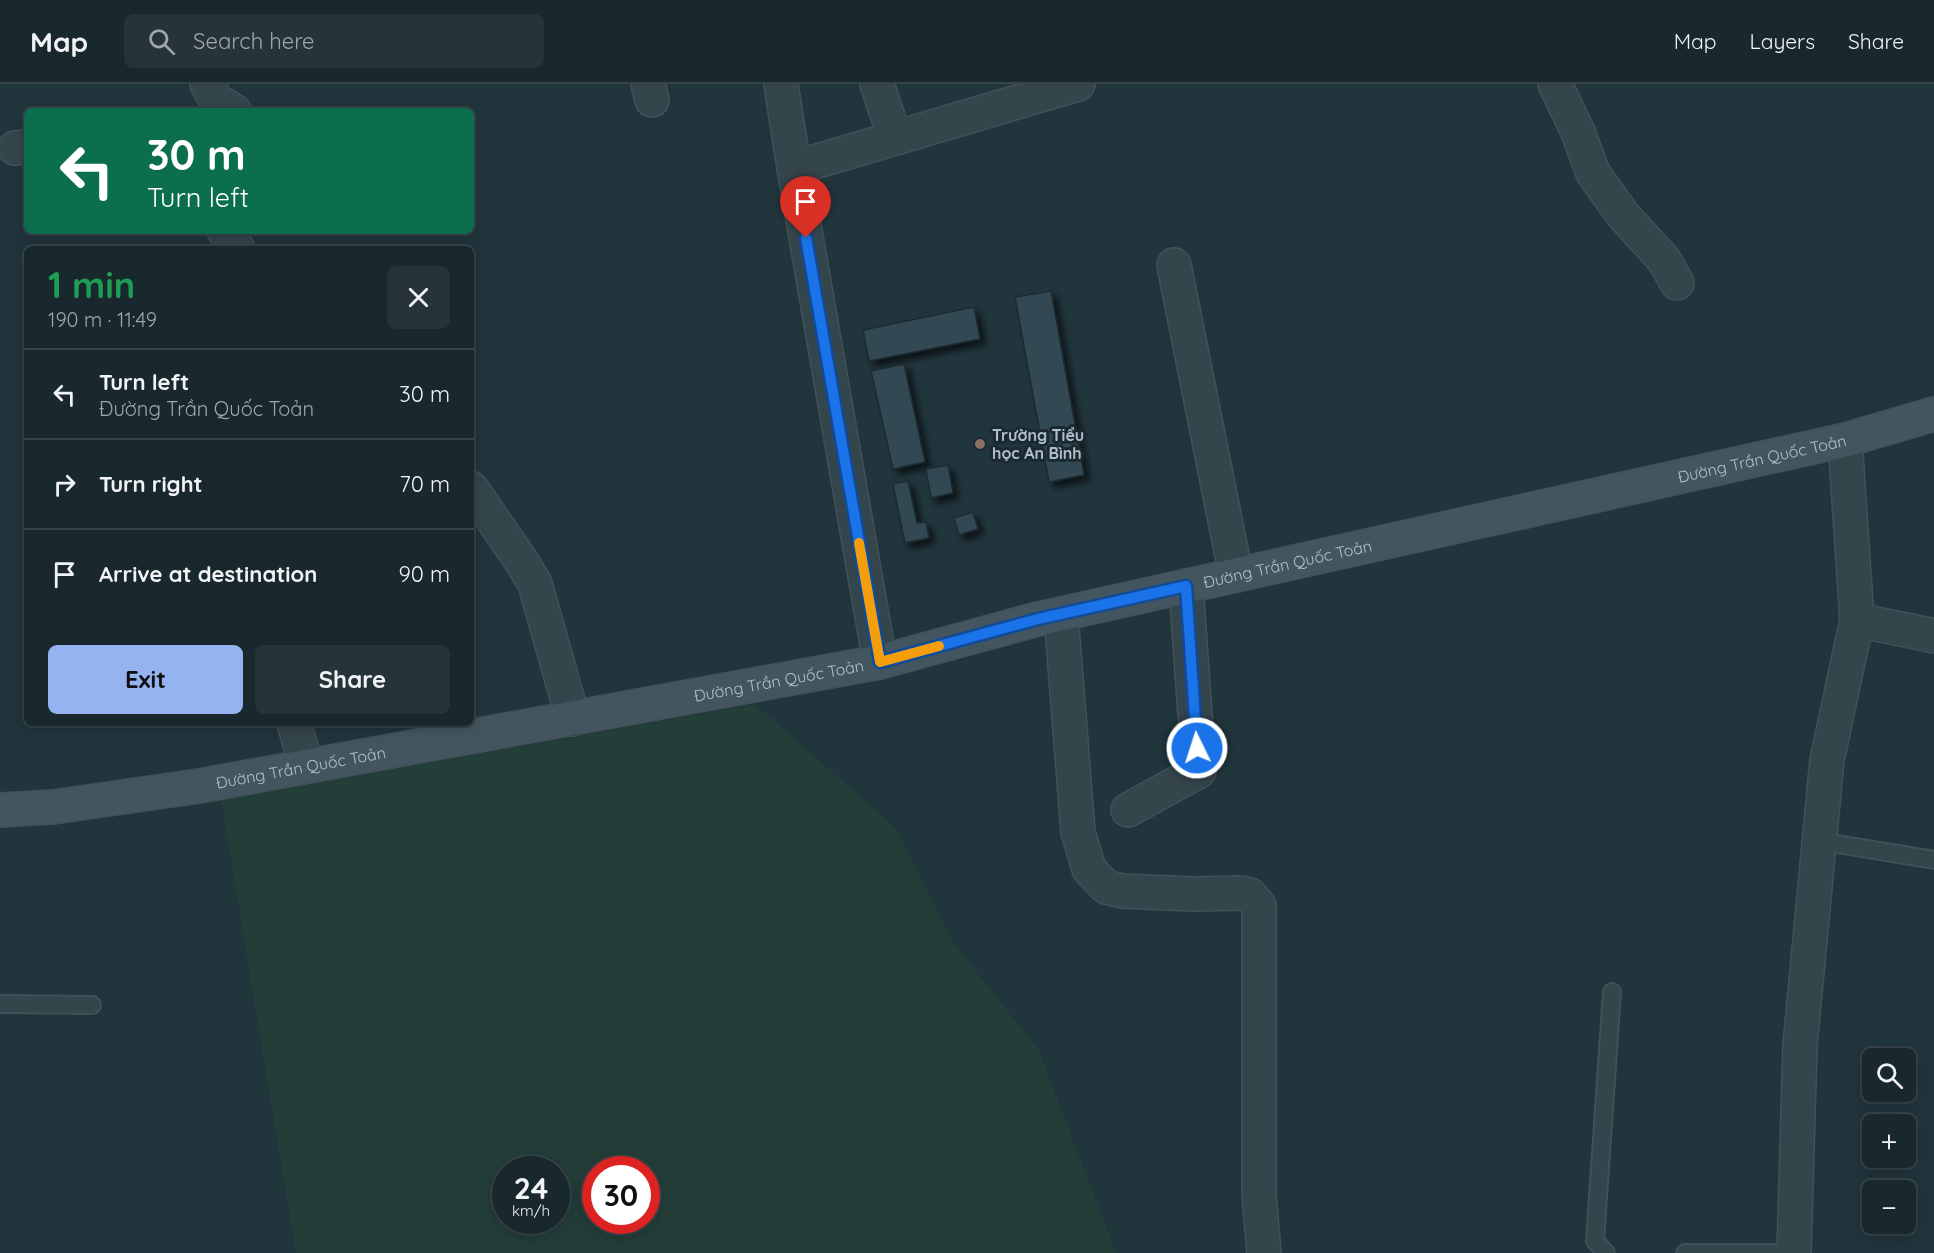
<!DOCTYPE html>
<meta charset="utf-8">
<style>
body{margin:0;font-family:Quicksand,sans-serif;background:#263439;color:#f1f3f6;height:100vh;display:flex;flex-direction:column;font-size:22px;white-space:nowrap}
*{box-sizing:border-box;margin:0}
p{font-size:20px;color:#9fa6aa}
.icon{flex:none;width:33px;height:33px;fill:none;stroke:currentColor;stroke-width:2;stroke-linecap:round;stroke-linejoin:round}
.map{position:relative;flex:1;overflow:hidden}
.sheet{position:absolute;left:24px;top:162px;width:450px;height:480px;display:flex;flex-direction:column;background:#19282d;border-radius:9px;box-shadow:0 3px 15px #0003,0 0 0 2px #374449}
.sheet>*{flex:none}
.hud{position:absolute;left:24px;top:24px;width:450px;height:126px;border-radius:9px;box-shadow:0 3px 15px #0003,0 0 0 2px #374449;background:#0b6e4f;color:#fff;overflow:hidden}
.tools{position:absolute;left:1862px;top:964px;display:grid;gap:12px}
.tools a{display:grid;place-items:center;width:54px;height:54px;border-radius:9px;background:#19282d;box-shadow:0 3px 15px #0003,0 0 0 2px #374449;font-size:30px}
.speed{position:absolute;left:492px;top:1072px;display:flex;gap:12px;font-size:30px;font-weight:700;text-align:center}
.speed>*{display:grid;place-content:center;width:78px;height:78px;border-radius:50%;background:#19282d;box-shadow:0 3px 15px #0003,0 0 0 2px #374449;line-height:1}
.speed small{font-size:15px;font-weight:400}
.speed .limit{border:9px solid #d22;background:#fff;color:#111}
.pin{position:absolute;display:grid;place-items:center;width:51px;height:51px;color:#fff;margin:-62px -26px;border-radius:50% 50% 50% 0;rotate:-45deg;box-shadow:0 0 6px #0007}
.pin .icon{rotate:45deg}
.me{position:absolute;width:66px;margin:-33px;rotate:356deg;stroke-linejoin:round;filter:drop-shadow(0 0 4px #0008)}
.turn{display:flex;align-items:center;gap:21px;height:126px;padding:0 24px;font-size:27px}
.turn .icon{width:78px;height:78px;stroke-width:2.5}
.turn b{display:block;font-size:42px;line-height:51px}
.round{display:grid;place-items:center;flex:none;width:63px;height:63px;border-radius:9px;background:#263439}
.summary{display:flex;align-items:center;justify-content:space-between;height:102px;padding:0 24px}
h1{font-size:36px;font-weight:700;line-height:45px;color:#1e9e55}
.primary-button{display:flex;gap:12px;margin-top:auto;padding:12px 24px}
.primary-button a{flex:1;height:69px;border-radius:9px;background:#95b2f1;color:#111;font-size:24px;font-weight:700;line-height:69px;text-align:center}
.primary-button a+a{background:#263439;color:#f1f3f6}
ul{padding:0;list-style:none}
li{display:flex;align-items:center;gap:18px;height:90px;padding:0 24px;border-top:2px solid #374449}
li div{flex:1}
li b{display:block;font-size:22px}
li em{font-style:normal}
header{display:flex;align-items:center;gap:36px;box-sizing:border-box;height:84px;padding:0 30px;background:#19282d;border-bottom:2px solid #374449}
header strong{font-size:28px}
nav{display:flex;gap:33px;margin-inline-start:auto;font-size:21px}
.search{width:420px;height:54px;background:#263439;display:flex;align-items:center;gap:15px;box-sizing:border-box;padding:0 21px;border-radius:9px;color:#9fa6aa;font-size:22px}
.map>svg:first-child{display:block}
.green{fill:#233d38;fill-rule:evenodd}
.building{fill:#334a52;stroke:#1d2c33;stroke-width:1.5;filter:url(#shadow)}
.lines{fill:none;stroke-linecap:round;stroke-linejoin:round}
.service-casing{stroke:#425158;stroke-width:20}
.minor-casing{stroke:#425158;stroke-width:36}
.secondary-casing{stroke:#425158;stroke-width:36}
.service{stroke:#35454c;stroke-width:16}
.minor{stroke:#35454c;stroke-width:33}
.secondary{stroke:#43565f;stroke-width:33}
.route-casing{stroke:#114b97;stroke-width:15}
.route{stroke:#1a73e8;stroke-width:10}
.slow{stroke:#f59e0b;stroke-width:10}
.education-dot{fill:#8d6e63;stroke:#1b2a31;stroke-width:2}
.labels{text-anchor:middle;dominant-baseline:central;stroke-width:6;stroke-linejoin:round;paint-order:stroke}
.poi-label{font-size:16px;font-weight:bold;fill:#b1c0c8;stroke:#1b2a31;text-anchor:start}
.street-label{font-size:16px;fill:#b1c0c8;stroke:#1b2a31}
</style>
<header>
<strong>Map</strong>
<div class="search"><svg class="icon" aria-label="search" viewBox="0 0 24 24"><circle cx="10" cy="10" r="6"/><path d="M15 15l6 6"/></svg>Search here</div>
<nav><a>Map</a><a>Layers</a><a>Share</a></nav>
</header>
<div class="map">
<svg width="1934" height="1169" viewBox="0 0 1934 1169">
<defs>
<filter id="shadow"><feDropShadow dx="5.5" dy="5.5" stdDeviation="3" flood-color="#0009"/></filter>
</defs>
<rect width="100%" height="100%" fill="#21353c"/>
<path class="green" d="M 755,620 L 896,744 L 952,857 L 1039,966 L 1116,1169 L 296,1169 L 221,716 ZM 506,1086 L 556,1086 L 556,1137 L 506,1137 ZM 596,1086 L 646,1086 L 646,1137 L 596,1137 Z"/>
<path class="building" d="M 1051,207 L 1084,391 L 1049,398 L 1015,213 Z
M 974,223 L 980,255 L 869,277 L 863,246 Z
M 904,280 L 925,378 L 893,385 L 871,287 Z
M 948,381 L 953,409 L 931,414 L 926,385 Z
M 908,397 L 917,439 L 926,438 L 929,454 L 905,459 L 893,400 Z
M 973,428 L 978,445 L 959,451 L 954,434 Z"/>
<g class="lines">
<g class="service-casing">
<path id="service" d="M 1819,757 L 1934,776
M 0,920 L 92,921
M 1606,1169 L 1595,1157 L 1612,908
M 1685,1169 L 1799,1169"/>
</g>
<g class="minor-casing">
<path id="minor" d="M 207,0 L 216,16 L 234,27
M 648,0 L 652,16
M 781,0 L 794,84 L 880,578
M 877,0 L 895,54
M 1555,0 L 1578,48 L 1593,89 L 1623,131 L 1664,176 L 1677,199
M 15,64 L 27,63
M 794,84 L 1078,0
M 224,147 L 238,165
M 1174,181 L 1236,491
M 1845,356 L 1857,536
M 471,404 L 522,478 L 535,500 L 573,635
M 1061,530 L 1078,748 L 1089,785 L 1106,803 L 1122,807 L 1193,810 L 1242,809 L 1250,811 L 1259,822 L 1259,1110 L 1264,1169
M 294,639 L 306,681
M 1128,726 L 1199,687 L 1186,502
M 1794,1169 L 1800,961 L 1827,676 L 1857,536 L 1934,552"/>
</g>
<g class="secondary-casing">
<g id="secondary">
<path id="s1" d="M 0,726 L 53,723 L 199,702 L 880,578 L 1038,535 L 1845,356 L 1934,330"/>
</g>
</g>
<use href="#service" class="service"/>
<use href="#minor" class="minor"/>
<use href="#secondary" class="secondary"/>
</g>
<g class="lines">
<g class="route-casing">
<path id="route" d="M 806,154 L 880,578 L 1038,535 L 1186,502 L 1197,664"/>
</g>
<use href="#route" class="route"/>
<path class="slow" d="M 859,459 L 880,578 L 939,562"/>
</g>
<circle class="education-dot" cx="980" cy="360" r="6"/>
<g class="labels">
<g class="poi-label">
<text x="992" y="351">Trường Tiểu<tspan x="992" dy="18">học An Bình</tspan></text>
</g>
<g class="street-label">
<text stroke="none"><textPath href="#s1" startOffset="1798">Đường Trần Quốc Toản</textPath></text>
<text stroke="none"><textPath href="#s1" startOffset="1312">Đường Trần Quốc Toản</textPath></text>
<text stroke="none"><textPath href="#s1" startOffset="790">Đường Trần Quốc Toản</textPath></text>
<text stroke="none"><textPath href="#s1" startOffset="304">Đường Trần Quốc Toản</textPath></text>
</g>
</g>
</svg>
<div class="tools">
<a><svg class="icon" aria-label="search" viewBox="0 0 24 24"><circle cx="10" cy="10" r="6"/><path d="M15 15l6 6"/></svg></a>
<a>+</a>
<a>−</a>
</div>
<div class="speed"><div>24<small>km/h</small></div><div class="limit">30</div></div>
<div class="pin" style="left:806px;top:154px;background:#d93025"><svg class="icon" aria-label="arrive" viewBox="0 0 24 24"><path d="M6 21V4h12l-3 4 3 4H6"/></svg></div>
<svg class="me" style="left:1197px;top:664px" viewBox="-20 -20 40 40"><circle r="17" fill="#1a73e8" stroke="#fff" stroke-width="3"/><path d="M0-11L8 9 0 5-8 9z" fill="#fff"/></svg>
<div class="hud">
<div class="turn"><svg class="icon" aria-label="left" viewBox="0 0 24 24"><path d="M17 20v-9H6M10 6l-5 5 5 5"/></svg><div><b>30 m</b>Turn left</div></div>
</div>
<section class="sheet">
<div class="summary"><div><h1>1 min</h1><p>190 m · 11:49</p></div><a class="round"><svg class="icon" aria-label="close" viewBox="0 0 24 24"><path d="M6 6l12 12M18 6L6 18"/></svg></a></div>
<ul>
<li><svg class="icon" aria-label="left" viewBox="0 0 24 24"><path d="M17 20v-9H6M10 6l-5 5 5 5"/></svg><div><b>Turn left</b><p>Đường Trần Quốc Toản</p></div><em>30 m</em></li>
<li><svg class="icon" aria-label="right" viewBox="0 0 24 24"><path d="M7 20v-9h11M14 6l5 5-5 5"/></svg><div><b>Turn right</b></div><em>70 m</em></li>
<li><svg class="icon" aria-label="arrive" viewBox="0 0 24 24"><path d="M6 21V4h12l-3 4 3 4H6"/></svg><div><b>Arrive at destination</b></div><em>90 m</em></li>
</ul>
<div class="primary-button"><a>Exit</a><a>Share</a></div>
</section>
</div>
